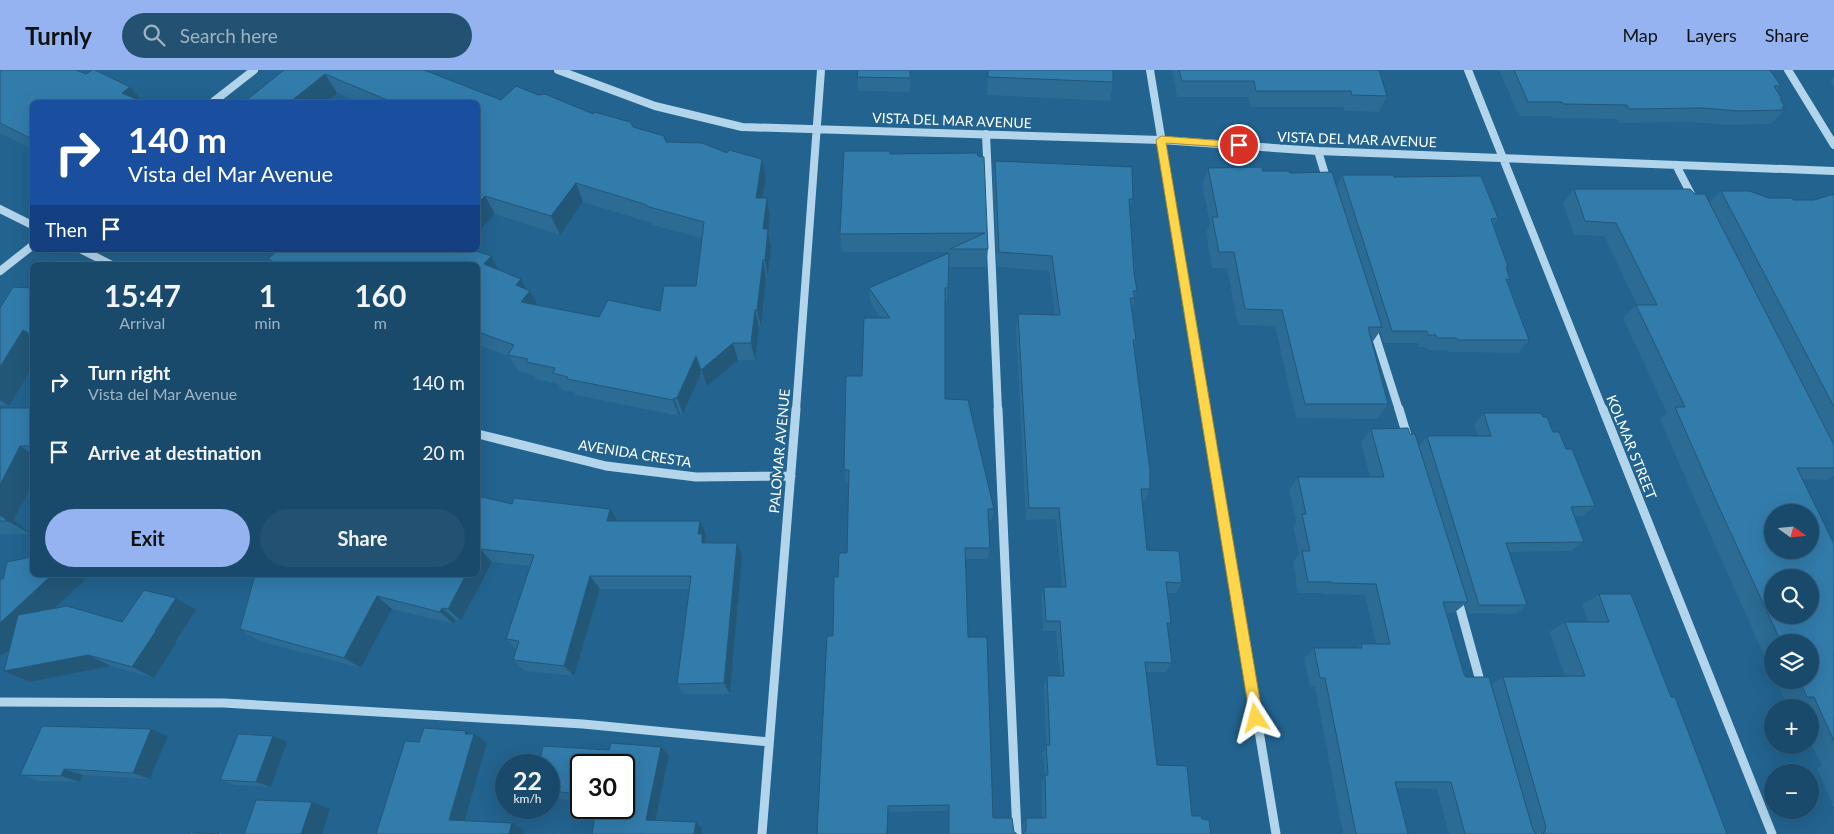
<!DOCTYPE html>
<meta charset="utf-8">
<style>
body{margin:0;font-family:Lato,sans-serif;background:#235171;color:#f1f3f6;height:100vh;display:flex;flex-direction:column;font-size:19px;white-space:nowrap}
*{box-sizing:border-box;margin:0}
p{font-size:16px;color:#9fb3c1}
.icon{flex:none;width:28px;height:28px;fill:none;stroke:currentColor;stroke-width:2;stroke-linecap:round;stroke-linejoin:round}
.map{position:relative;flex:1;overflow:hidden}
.side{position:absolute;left:30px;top:192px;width:450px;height:315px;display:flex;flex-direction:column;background:#1a4a6b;border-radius:8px;box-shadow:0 5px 20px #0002,0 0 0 1px #38627e}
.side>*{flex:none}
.guide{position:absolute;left:30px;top:30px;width:450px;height:152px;border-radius:8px;box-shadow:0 5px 20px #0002,0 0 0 1px #38627e;background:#1a4fa0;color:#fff;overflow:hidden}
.needle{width:32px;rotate:105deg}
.buttons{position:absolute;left:1764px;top:434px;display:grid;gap:10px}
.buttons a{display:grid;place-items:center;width:55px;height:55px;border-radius:50%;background:#1a4a6b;box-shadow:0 5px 20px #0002,0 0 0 1px #38627e;font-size:25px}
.speed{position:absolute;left:495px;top:684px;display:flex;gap:10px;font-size:25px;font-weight:700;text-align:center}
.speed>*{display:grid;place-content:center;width:65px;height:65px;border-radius:50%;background:#1a4a6b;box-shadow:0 5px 20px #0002,0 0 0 1px #38627e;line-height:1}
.speed small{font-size:12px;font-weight:400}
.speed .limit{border:2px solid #111;border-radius:8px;background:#fff;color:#111}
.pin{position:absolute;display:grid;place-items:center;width:42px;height:42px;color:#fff;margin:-21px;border:2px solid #fff;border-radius:50%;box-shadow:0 1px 5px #0007}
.me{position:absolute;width:55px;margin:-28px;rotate:351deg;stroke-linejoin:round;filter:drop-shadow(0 0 4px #0008)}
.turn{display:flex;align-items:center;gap:18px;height:105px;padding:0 15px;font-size:22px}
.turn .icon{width:65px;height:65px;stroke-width:2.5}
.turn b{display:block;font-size:35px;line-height:42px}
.then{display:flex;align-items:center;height:48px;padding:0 15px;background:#0003;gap:10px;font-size:19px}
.eta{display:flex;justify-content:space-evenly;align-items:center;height:85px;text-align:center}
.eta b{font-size:30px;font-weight:700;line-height:35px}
.primary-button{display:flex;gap:10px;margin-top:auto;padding:10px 15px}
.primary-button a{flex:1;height:58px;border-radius:30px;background:#95b2f1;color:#111;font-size:20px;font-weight:700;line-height:58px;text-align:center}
.primary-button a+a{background:#235171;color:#f1f3f6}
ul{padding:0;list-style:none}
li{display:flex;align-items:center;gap:15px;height:70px;padding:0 15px}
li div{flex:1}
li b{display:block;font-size:19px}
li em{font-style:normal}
header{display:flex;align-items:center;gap:30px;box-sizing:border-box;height:70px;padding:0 25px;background:#95b2f1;color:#111}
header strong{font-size:24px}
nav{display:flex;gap:28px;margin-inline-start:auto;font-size:18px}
.search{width:350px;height:45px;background:#235171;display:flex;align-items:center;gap:12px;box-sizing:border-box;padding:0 18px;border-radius:28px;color:#9fb3c1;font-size:19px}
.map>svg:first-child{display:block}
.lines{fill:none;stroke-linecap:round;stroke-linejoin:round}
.minor-far1{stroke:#b2d5ec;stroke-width:8}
.minor{stroke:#b2d5ec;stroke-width:9}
.wall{fill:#2b6b94}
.shaded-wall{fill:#235778}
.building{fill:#327cac;stroke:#235778;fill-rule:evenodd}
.route{fill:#ffd54a;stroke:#a68a30}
.labels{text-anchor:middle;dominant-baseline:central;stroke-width:5;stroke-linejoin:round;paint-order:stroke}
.street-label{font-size:14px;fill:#fff;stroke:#22638f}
</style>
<header>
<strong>Turnly</strong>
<div class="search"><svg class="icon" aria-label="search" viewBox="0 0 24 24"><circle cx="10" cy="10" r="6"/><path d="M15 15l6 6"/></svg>Search here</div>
<nav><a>Map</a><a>Layers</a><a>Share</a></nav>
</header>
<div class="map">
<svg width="1834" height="764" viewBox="0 0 1834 764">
<rect width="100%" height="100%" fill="#22638f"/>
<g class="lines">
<path class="minor-far1" d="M 558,0 L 655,36 L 742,57 L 1161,70 L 1318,81 L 1834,101
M 1150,0 L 1206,340
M 1468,0 L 1603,340
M 1788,0 L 1834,75
M 213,32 L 254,0
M 986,64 L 998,340
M 1318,81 L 1327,111
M 1676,95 L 1694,130
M 0,139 L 32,155
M 82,180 L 112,195
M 0,201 L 32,176
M 1372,255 L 1399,340
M 796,340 L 821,0"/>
<path class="minor" d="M 998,339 L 1017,764
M 1206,339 L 1276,764
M 1399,339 L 1408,369
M 1603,339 L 1772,764
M 478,364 L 606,396 L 696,407 L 791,406
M 1457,527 L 1482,618
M 0,632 L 224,633 L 583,654 L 769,672
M 762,764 L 796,339"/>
</g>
<path class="wall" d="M 0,0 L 86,4 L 95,0 L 32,32 L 32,79 L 0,63 Z
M 284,0 L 424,0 L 501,30 L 538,25 L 633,57 L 666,72 L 766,108 L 762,128 L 767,128 L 770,147 L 768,162 L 771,177 L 768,208 L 766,208 L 761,257 L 759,257 L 755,290 L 738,290 L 707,316 L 701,303 L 683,344 L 680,344 L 679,346 L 576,325 L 574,322 L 562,320 L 558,314 L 536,309 L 533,305 L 518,301 L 509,286 L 478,275 L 478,195 L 491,186 L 498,200 L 526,219 L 537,235 L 599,247 L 660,241 L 696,216 L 702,168 L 652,155 L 651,153 L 583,132 L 560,165 L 495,144 L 478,162 L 478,32 L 358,32 L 337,23 L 326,32 L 244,32 Z
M 858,0 L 911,0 L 910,22 L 858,21 Z
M 988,0 L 1113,0 L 1113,12 L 1110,31 L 987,25 Z
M 1172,0 L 1379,0 L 1387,26 L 1379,42 L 1345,41 L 1343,37 L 1250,37 L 1248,27 L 1177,27 Z
M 1499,0 L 1770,0 L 1781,16 L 1777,21 L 1782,29 L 1781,31 L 1785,37 L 1783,39 L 1784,40 L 1771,54 L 1726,55 L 1691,52 L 1618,53 L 1617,49 L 1553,48 L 1552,46 L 1519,46 Z
M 1834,7 L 1834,17 L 1830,11 Z
M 977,83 L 988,179 L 986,197 L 949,197 L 949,182 L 842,182 L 840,164 L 890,84 Z
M 995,91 L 1133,129 L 1130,139 L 1134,203 L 1137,221 L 1132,239 L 1136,270 L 1134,276 L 1150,419 L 1145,431 L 1142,431 L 1147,480 L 1182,513 L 1176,523 L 1168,523 L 1171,553 L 1168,557 L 1172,593 L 1166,602 L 1146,602 L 1157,695 L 1192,746 L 1202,749 L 1023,763 L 1023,753 L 1026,748 L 1042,748 L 1042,712 L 1045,707 L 1043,683 L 1046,676 L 1044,615 L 1047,606 L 1060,606 L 1056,561 L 1043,561 L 1041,527 L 1044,517 L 1062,517 L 1056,449 L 1026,450 L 1016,259 L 1018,244 L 1055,245 L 1049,201 L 997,197 L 993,106 Z
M 1208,98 L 1290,103 L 1337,116 L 1342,105 L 1394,107 L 1498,148 L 1494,155 L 1508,197 L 1507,198 L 1510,210 L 1508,213 L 1529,270 L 1518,283 L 1448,282 L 1447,280 L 1428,280 L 1427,277 L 1419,277 L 1418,273 L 1384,273 L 1380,261 L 1372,273 L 1388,334 L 1377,349 L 1296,348 L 1275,256 L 1238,255 L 1227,198 L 1212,198 L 1206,163 L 1210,153 L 1202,115 Z
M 1574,119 L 1695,124 L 1709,133 L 1721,121 L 1769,128 L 1793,130 L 1814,130 L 1834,124 L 1834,406 L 1827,410 L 1803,409 L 1834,474 L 1834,738 L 1817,698 L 1822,696 L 1810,671 L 1810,638 L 1795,638 L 1794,635 L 1787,635 L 1776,610 L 1810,610 L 1810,572 L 1772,572 L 1772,603 L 1701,444 L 1660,349 L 1667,343 L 1623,248 L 1636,235 L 1637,235 L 1604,166 L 1574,165 L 1563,133 Z
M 268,189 L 281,195 L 273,195 Z
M 32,218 L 32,298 L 9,336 L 0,335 L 0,238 Z
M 869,218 L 948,218 L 947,232 L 945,232 L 945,329 L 994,439 L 992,450 L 989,451 L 990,478 L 988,489 L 966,489 L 968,567 L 993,748 L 1017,764 L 948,764 L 948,741 L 888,742 L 888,764 L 817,764 L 838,507 L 847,483 L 848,413 L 846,413 L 844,400 L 862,306 L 881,248 L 870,232 Z
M 0,338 L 32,338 L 32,414 L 14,450 L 31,464 L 0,464 Z
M 1484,343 L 1543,347 L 1566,379 L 1595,436 L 1582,446 L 1574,446 L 1584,472 L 1571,481 L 1509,482 L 1527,535 L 1515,544 L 1468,543 L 1465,534 L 1454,543 L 1446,543 L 1464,604 L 1466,607 L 1491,614 L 1503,607 L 1565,606 L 1549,562 L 1565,552 L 1588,552 L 1582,535 L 1599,524 L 1671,627 L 1727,764 L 1449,764 L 1437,719 L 1397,718 L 1408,764 L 1343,764 L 1315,617 L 1310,617 L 1304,588 L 1314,578 L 1357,578 L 1361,574 L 1376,574 L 1365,525 L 1323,524 L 1322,523 L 1298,523 L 1293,492 L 1299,484 L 1293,456 L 1296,452 L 1289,420 L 1298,407 L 1370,407 L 1361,372 L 1371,359 L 1410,364 L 1419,376 L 1427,366 L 1478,366 L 1474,354 Z
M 478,426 L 512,434 L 610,439 L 617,451 L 700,451 L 706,464 L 705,470 L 706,473 L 742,486 L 730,624 L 684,624 L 677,614 L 689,519 L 600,519 L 574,606 L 525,601 L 513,590 L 516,579 L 506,569 L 530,496 L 492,492 L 461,551 L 456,550 L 454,554 L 392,539 L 361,598 L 259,571 L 240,559 Z
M 0,509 L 85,510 L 54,539 L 122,552 L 176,528 L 196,540 L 176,571 L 177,572 L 154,608 L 111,596 L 30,612 L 9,580 L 6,583 L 0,585 Z
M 151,659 L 168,666 L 150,709 L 83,705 L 80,712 L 40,711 L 20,705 Z
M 287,672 L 271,717 L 235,715 L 220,710 Z
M 661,677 L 669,685 L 655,751 L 696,752 L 702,759 L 702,764 L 592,764 L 624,738 L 581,695 L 581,731 L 549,728 L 549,695 L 609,680 Z"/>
<path class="shaded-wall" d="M 325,4 L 337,23 L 326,32 L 290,32 Z
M 130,17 L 143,32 L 131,32 L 122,23 Z
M 762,89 L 766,108 L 759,146 L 756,128 Z
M 576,113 L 583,132 L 560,165 L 551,146 Z
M 485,126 L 495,144 L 478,162 L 478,133 Z
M 767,128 L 770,147 L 768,162 L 771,177 L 768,208 L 765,190 L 763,159 Z
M 491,186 L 501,204 L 484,194 Z
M 763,190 L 766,208 L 761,257 L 757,240 Z
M 521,209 L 528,223 L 530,221 L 539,238 L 521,232 L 516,215 Z
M 755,240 L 759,257 L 755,290 L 751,273 Z
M 23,260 L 32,268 L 32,298 L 9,336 L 0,330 L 0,297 Z
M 733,273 L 738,290 L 707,316 L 701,300 Z
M 696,286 L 701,303 L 683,344 L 677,328 Z
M 674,328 L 680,344 L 679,346 L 673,330 Z
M 20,376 L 32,384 L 32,414 L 14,450 L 31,464 L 7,451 L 0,445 L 0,415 Z
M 610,439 L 619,453 L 607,451 Z
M 700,451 L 706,464 L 705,470 L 708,477 L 702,473 L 698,464 Z
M 737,473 L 742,486 L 730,624 L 724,613 Z
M 480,479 L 492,492 L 461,551 L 448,539 L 466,505 L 478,505 L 478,483 Z
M 52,505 L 79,505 L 85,510 L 6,583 L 0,585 L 0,553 Z
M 590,506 L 600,519 L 574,606 L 564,596 Z
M 377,526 L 392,539 L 361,598 L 344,588 Z
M 176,528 L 196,540 L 176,571 L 177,572 L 154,608 L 132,597 L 155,561 Z
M 442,538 L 456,550 L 454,554 L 440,542 Z
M 88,585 L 111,596 L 30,612 L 4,601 Z
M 151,659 L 168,666 L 150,709 L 133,703 Z
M 466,661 L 473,666 L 474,664 L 487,673 L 463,756 L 449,750 Z
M 273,666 L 287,672 L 271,717 L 256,712 Z
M 661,677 L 669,685 L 654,757 L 646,750 Z
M 64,699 L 83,705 L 80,712 L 61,706 Z
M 312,732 L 330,739 L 322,764 L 301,764 Z
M 888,736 L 888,764 L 887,764 Z
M 696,752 L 702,759 L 702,764 L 694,764 Z
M 512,753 L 524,760 L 523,764 L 509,764 Z"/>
<path class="building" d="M 0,0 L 76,0 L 86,4 L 92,0 L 95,0 L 130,17 L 122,23 L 136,29 L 131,32 L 32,32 L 32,69 L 0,53 Z
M 284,0 L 424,0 L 501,30 L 516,16 L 538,25 L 545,24 L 593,44 L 594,42 L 630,52 L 633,57 L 664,66 L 666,72 L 702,73 L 727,83 L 729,80 L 762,89 L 756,128 L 767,128 L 763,159 L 768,159 L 765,190 L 763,190 L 757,240 L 755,240 L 751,273 L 733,273 L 701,300 L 696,286 L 677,328 L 674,328 L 673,330 L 567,309 L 568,307 L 553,303 L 555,298 L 526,292 L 528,289 L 508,285 L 514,275 L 478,262 L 478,195 L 281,195 L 268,189 L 278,180 L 473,180 L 491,186 L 484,194 L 521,209 L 516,215 L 530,221 L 521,232 L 599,247 L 608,230 L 660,241 L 664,216 L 696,216 L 704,152 L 646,136 L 647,135 L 576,113 L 551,146 L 485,126 L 478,133 L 478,32 L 392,32 L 325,4 L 290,32 L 244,32 Z
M 858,0 L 910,0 L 910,8 L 857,7 Z
M 988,0 L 1113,0 L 1113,12 L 988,7 Z
M 1179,0 L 1379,0 L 1387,26 L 1352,25 L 1351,21 L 1256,21 L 1254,11 L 1182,11 Z
M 1514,0 L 1770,0 L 1781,16 L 1774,16 L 1782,29 L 1780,29 L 1785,37 L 1782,37 L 1784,40 L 1739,41 L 1703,38 L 1629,39 L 1627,35 L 1563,34 L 1562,32 L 1528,32 Z
M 844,81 L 890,81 L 890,84 L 977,83 L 978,86 L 984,87 L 988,179 L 950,179 L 985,163 L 840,164 Z
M 995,91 L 1132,97 L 1133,129 L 1129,129 L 1134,203 L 1137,221 L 1133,221 L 1135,228 L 1130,228 L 1136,270 L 1133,270 L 1150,401 L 1150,419 L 1141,419 L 1147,480 L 1179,481 L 1182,513 L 1166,512 L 1171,553 L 1167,553 L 1172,593 L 1145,592 L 1157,695 L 1187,696 L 1192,746 L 1201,746 L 1202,749 L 1209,750 L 1211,764 L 1022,764 L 1026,761 L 1026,748 L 1046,748 L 1045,705 L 1048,705 L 1046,675 L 1050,675 L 1047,606 L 1064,606 L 1060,551 L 1046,551 L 1044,517 L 1066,517 L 1059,438 L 1029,438 L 1018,244 L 1060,245 L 1052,186 L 999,182 Z
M 1262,97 L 1263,101 L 1289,101 L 1290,103 L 1332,102 L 1382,257 L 1368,257 L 1388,334 L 1305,334 L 1282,240 L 1245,239 L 1234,182 L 1219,182 L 1212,147 L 1218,147 L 1208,98 Z
M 1342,105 L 1393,105 L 1394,107 L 1481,106 L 1498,148 L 1491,149 L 1508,197 L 1506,197 L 1510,210 L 1506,209 L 1529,270 L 1458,270 L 1456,268 L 1437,268 L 1436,265 L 1428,265 L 1427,261 L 1392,261 Z
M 1574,119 L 1690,119 L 1695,124 L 1705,124 L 1834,375 L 1834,398 L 1797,398 L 1834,474 L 1834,671 L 1814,627 L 1807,627 L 1799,610 L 1810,610 L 1810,572 L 1781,572 L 1717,433 L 1675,337 L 1685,337 L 1636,235 L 1657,235 L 1616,153 L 1585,151 ZM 1772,442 L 1810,442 L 1810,480 L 1772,480 ZM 1772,508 L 1810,508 L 1810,545 L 1772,545 Z
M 1721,121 L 1749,121 L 1769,128 L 1791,128 L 1793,130 L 1814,130 L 1834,124 L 1834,337 Z
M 949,183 L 948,218 L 945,218 L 945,329 L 968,330 L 994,439 L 988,439 L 990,478 L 965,478 L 968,567 L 987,567 L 993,748 L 1012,748 L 1014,762 L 1017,764 L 949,764 L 949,735 L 888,736 L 887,764 L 817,764 L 827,566 L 833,566 L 834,507 L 838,507 L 839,483 L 847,483 L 849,400 L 844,400 L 846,306 L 862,306 L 864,248 L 890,248 L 869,218 Z
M 13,217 L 32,218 L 32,265 L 23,260 L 0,297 L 0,238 Z
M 0,338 L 32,338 L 32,376 L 20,376 L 0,415 Z
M 1484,343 L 1541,343 L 1543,347 L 1547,347 L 1553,362 L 1559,362 L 1566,379 L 1572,379 L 1595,436 L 1571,437 L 1584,472 L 1506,473 L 1527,535 L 1479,535 L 1427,366 L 1491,366 Z
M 1408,358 L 1410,364 L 1415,364 L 1468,532 L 1443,532 L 1464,604 L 1466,607 L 1489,607 L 1533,760 L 1537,764 L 1465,764 L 1451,712 L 1395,712 L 1408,764 L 1356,764 L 1325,608 L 1320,608 L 1314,578 L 1362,578 L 1361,574 L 1390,574 L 1376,514 L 1333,513 L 1332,512 L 1308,512 L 1302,481 L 1310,481 L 1302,444 L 1306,444 L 1298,407 L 1384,407 L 1371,359 Z
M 478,426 L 512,434 L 514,428 L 610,439 L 607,451 L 700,451 L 698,464 L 702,464 L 702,473 L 737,473 L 724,613 L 677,614 L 691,506 L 590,506 L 564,596 L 513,590 L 519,571 L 506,569 L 534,485 L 480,479 L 478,483 Z
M 0,445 L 7,451 L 0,451 Z
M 32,485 L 32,505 L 52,505 L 0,553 L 0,509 L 3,509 L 7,492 L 31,487 Z
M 255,505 L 466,505 L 448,539 L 442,538 L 440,542 L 377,526 L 344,588 L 240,559 Z
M 144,520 L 176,528 L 155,561 L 156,561 L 132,597 L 88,585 L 4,601 L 18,545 L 67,536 L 122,552 Z
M 1599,524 L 1631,524 L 1671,627 L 1675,627 L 1727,764 L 1541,764 L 1544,763 L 1546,757 L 1503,607 L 1585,606 L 1565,552 L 1609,552 Z
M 42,656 L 151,659 L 133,703 L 64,699 L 61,706 L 20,705 Z
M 424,658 L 466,661 L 465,664 L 474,664 L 449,750 L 512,753 L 509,764 L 376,764 L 405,671 L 419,672 Z
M 238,664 L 273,666 L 256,712 L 220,710 Z
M 611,673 L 661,677 L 646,750 L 696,752 L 694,764 L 592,764 L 596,738 L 624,738 L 624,695 L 581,695 L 581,724 L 549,721 L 549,695 L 539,695 L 543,676 L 609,680 Z
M 256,730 L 312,732 L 301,764 L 244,764 Z
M 189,762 L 219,764 L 189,764 Z"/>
<path class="route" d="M 1161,66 L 1239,72 L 1244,75 L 1239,78 L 1166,73 L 1263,648 L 1261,653 L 1256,655 L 1252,653 L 1250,648 L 1156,70 Z"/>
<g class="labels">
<g class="street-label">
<text transform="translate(952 50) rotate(2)">VISTA DEL MAR AVENUE</text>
<text transform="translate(1357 69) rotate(2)">VISTA DEL MAR AVENUE</text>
<text transform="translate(1632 377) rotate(68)">KOLMAR STREET</text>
<text transform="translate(779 381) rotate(-85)">PALOMAR AVENUE</text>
<text transform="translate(635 383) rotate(9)">AVENIDA CRESTA</text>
</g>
</g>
</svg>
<div class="buttons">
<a><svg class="needle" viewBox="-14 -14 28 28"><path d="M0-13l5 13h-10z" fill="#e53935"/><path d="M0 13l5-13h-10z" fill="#9fb3c1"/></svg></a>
<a><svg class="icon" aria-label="search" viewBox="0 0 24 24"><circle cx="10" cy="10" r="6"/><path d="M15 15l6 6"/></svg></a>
<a><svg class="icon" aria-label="layers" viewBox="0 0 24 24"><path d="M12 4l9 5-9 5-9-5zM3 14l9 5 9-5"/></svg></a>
<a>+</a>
<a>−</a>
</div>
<div class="speed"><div>22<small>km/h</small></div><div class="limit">30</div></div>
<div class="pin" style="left:1239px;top:75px;background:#d93025"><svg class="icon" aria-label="arrive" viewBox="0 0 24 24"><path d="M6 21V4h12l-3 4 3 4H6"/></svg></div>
<svg class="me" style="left:1256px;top:648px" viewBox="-20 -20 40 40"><path d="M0-17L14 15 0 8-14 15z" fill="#ffd54a" stroke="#fff" stroke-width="4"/></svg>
<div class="guide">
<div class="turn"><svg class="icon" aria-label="right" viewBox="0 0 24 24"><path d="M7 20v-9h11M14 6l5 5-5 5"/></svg><div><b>140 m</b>Vista del Mar Avenue</div></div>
<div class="then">Then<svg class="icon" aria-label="arrive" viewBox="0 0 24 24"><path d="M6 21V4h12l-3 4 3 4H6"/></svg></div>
</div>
<section class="side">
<div class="eta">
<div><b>15:47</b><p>Arrival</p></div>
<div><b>1</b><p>min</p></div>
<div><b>160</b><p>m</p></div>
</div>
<ul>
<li><svg class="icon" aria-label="right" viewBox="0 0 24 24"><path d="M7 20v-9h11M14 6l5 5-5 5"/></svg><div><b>Turn right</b><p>Vista del Mar Avenue</p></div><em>140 m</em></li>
<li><svg class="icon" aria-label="arrive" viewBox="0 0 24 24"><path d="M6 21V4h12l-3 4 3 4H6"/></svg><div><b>Arrive at destination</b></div><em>20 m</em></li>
</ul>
<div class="primary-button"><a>Exit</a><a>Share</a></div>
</section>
</div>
